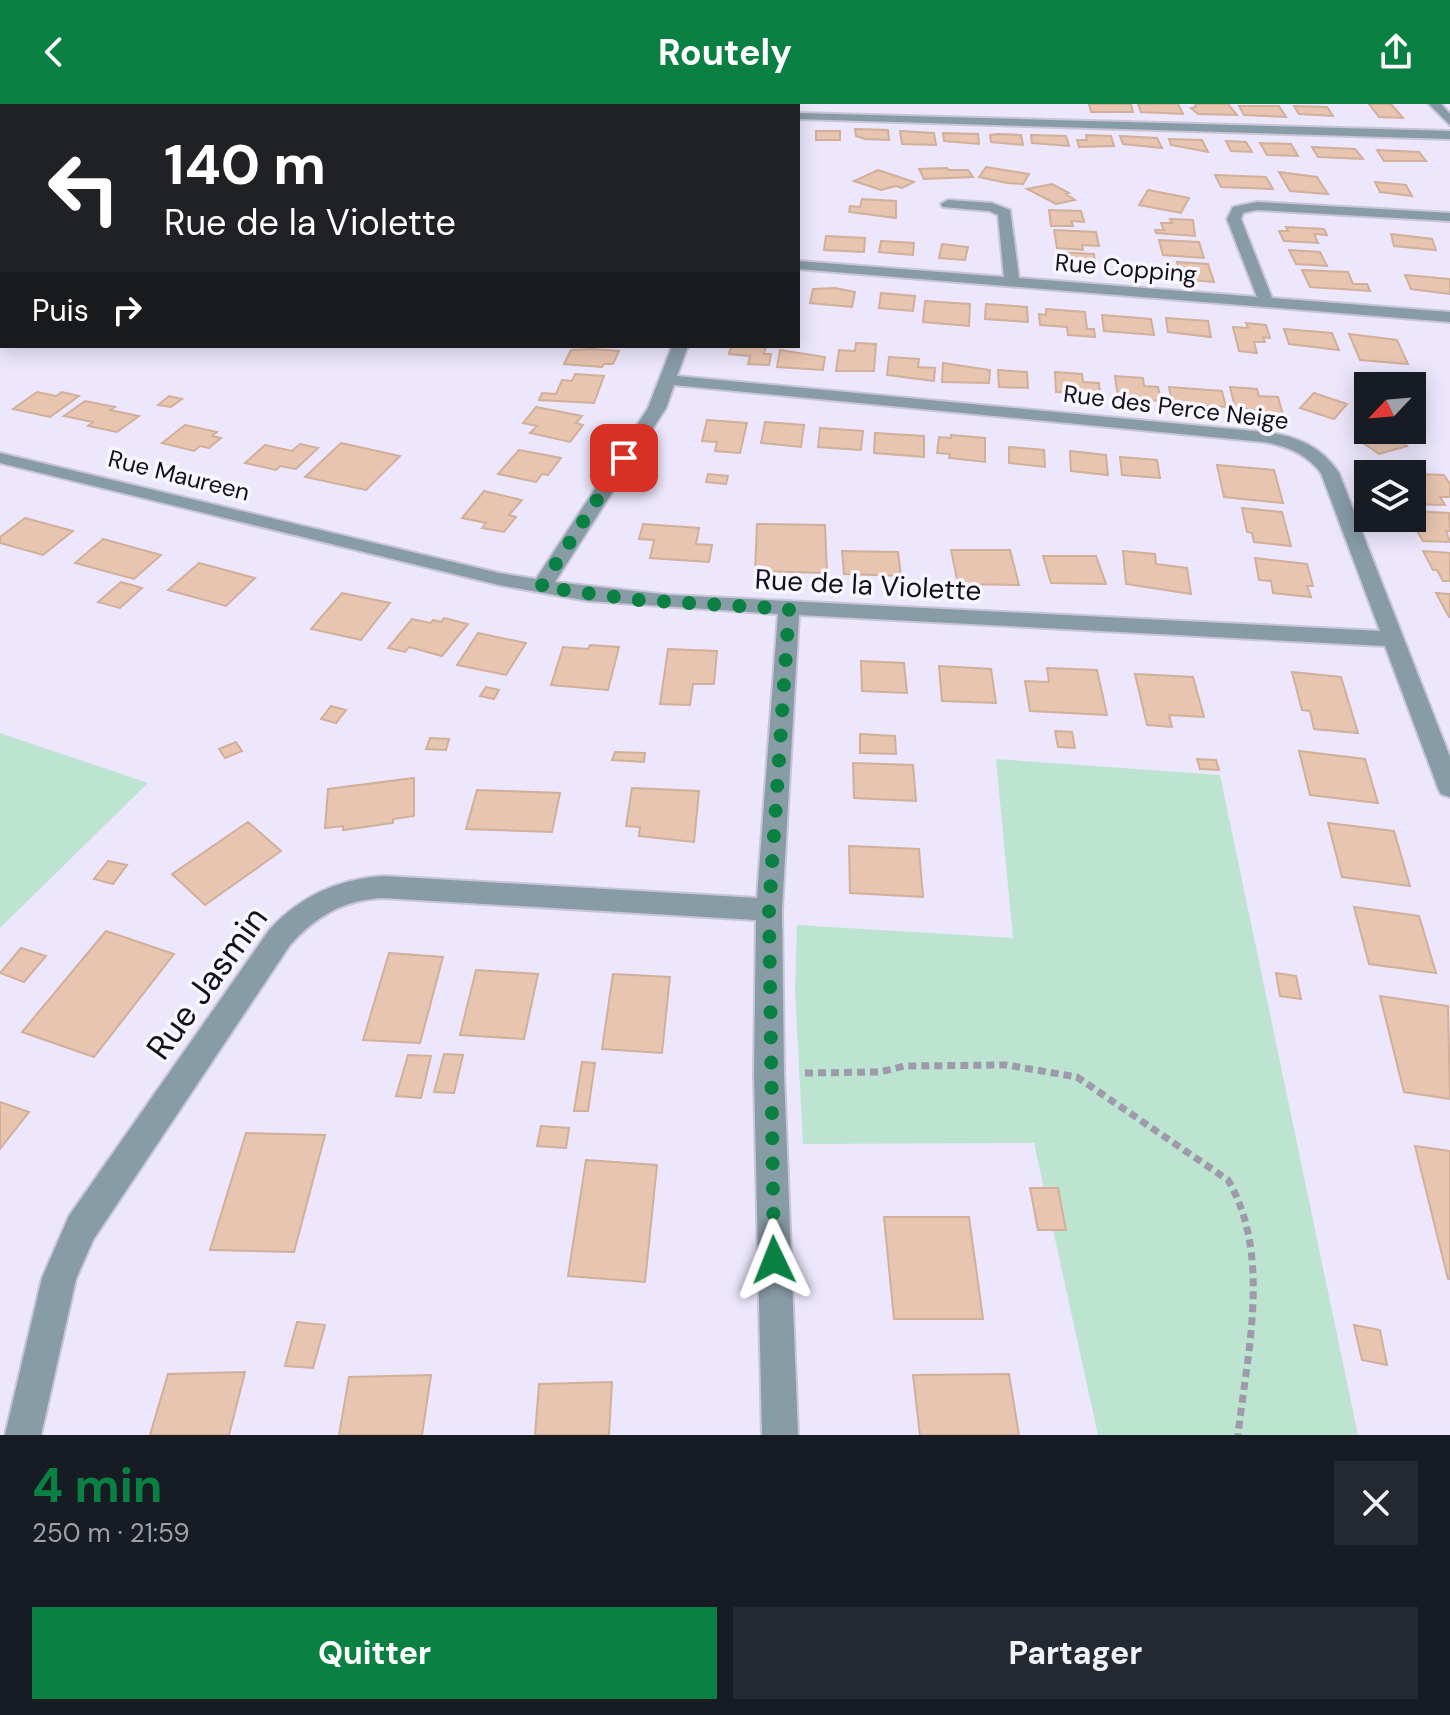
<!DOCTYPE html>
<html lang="fr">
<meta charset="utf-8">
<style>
body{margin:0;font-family:"DM Sans",sans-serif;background:#242831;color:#f1f3f6;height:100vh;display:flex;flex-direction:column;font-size:30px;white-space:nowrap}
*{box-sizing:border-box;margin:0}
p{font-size:26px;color:#9ea1a6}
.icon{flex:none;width:44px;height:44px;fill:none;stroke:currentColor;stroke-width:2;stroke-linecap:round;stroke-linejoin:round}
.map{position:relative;height:1331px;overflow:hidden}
.side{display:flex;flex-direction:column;background:#171b24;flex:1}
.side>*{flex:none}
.banner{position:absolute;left:0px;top:0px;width:800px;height:244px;box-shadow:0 4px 20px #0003;background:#202124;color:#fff;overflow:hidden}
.needle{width:52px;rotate:244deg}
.tools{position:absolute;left:1354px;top:268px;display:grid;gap:16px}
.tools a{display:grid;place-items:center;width:72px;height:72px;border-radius:0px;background:#171b24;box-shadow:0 4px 20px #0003;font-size:40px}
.pin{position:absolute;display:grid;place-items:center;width:68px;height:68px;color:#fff;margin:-34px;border-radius:16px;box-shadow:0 4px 12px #0006}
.me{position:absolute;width:88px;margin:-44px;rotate:358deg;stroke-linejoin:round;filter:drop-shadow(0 0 6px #0008)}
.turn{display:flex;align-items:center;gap:28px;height:168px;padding:0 32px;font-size:36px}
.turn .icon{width:104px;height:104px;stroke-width:2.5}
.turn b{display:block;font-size:56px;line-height:68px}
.then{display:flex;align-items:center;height:76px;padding:0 32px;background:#0003;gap:16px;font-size:30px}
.round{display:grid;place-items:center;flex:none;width:84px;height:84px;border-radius:0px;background:#242831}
.head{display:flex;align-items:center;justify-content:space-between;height:136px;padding:0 32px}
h1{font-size:48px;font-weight:700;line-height:60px;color:#0b8043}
.cta{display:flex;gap:16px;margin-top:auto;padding:16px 32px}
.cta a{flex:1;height:92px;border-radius:0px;background:#0b8043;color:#fff;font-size:32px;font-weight:700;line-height:92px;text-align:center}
.cta a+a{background:#242831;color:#f1f3f6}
header{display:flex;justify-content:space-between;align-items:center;height:104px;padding:0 32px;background:#0b8043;color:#fff;font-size:36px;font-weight:700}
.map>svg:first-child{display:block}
.green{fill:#bde4d0}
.building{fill:#e8c5b0;stroke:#d1af9a;stroke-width:2}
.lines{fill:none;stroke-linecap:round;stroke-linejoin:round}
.minor-casing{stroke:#c9c5d8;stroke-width:4}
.path{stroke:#9e99ab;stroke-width:7;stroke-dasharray:8 5;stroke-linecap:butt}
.minor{fill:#889ca6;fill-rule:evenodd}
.route{stroke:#0b8043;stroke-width:14;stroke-dasharray:0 25.2}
.labels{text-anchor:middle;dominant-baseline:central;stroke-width:7;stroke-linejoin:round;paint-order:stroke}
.far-street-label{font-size:24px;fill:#14101c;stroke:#f8f6fe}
.street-label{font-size:28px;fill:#14101c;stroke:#f8f6fe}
.near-street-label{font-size:34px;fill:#14101c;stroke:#f8f6fe}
</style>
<header><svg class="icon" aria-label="back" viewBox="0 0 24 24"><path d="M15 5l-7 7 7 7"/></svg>Routely<svg class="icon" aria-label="share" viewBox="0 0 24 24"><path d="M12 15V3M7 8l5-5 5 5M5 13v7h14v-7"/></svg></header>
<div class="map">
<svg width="1450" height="1331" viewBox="0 0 1450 1331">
<rect width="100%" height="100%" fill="#ece7fc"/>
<path class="green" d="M 0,629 L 148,679 L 0,824 Z
M 996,655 L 1220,671 L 1358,1331 L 1098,1331 L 1034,1039 L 803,1040 L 795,885 L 797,821 L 1013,834 Z"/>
<path class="building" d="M 1089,0 L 1131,0 L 1133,8 L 1091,8 Z
M 1138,0 L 1178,0 L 1183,10 L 1141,8 Z
M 1195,0 L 1228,0 L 1237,11 L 1198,10 L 1191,4 L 1196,3 Z
M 1369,0 L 1391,0 L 1403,14 L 1379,13 Z
M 1239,2 L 1279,2 L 1286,13 L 1244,11 Z
M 1294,2 L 1327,3 L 1333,12 L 1299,10 Z
M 855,25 L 888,26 L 889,36 L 865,35 L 856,32 Z
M 816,27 L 840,27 L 840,36 L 816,36 Z
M 900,27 L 934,29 L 936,41 L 902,40 Z
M 943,29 L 978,30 L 979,40 L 944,37 Z
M 997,30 L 1021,31 L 1023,41 L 991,38 L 990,31 Z
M 1031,31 L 1066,32 L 1069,42 L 1032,39 Z
M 1086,31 L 1111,32 L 1114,42 L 1079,43 L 1077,36 L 1087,36 Z
M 1120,32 L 1157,34 L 1162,44 L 1123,40 Z
M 1169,35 L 1202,36 L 1208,48 L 1171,41 Z
M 1226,37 L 1246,38 L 1252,48 L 1231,47 Z
M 1260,39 L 1291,40 L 1298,52 L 1267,51 Z
M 1312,43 L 1355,45 L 1363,55 L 1318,53 Z
M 1377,46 L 1419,48 L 1426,57 L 1384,57 Z
M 986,63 L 1029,70 L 1023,80 L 1007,79 L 979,73 Z
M 947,64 L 949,66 L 968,66 L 973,73 L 924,75 L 919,65 Z
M 878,66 L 914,78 L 902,84 L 896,82 L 881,86 L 854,77 Z
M 1279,68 L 1317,73 L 1328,90 L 1290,87 Z
M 1215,71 L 1266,73 L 1273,85 L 1221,83 Z
M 1375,78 L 1406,81 L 1412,92 L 1380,88 Z
M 1052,80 L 1069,89 L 1066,90 L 1075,96 L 1056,100 L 1027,85 Z
M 1148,86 L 1189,94 L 1181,109 L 1139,101 Z
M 862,95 L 896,97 L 896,114 L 849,108 L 850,102 L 860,103 Z
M 1049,106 L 1081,107 L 1084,118 L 1071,117 L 1073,122 L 1051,122 Z
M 1170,115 L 1193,116 L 1195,132 L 1156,129 L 1155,126 L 1164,126 L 1161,119 L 1172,119 Z
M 1286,123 L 1324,125 L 1327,131 L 1314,130 L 1318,139 L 1284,137 L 1279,127 L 1288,127 Z
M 1054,126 L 1096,128 L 1099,142 L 1082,141 L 1083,146 L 1057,144 Z
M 1391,130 L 1432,135 L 1436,146 L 1394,142 Z
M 826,132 L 865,134 L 864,148 L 824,146 Z
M 1159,136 L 1199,138 L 1204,154 L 1163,151 Z
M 881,137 L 914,139 L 913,151 L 879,148 Z
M 942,140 L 968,143 L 965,156 L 939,154 Z
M 1289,146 L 1320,148 L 1327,162 L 1296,160 Z
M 1057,148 L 1094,150 L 1096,165 L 1059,163 Z
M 1177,158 L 1208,160 L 1214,178 L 1177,175 L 1173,162 L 1178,162 Z
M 1302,166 L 1348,168 L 1353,180 L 1367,180 L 1370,187 L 1310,183 Z
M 1405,171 L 1450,175 L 1450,190 L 1411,185 Z
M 835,184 L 855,188 L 852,203 L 810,199 L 813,185 Z
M 881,189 L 915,192 L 913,207 L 879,204 Z
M 925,197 L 970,200 L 969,222 L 923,218 Z
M 986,200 L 1027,203 L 1028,218 L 985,215 Z
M 1046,205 L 1085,208 L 1087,225 L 1094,225 L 1095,233 L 1068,231 L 1067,223 L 1040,221 L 1039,210 L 1046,211 Z
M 1102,211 L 1151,215 L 1154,231 L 1104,227 Z
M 1166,214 L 1208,217 L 1211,233 L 1168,228 Z
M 1246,219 L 1266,221 L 1270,234 L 1263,233 L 1265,238 L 1254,238 L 1257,249 L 1239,247 L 1233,223 L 1248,224 Z
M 1284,225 L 1332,229 L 1339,246 L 1289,240 Z
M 1349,230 L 1397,236 L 1408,260 L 1360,256 Z
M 856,239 L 876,240 L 874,267 L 836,267 L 839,246 L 855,247 Z
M 731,242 L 766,242 L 764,250 L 771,250 L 769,261 L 748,260 L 750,252 L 729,250 Z
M 592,245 L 619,247 L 613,260 L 604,260 L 602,263 L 564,260 L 571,246 Z
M 780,246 L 825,253 L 823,266 L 777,263 Z
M 889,253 L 919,255 L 918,263 L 935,264 L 934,277 L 887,271 Z
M 943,259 L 990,266 L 989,279 L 942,278 Z
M 998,266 L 1027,268 L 1028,284 L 999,283 Z
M 1055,268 L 1082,270 L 1083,278 L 1099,279 L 1100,289 L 1056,288 Z
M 575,270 L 604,272 L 594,299 L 539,296 L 542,289 L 556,290 L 562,276 L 572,277 Z
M 1115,272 L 1143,274 L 1144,282 L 1158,283 L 1161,297 L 1118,294 Z
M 1169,283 L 1222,287 L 1226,303 L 1172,299 Z
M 1230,283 L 1257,285 L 1259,292 L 1278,293 L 1283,311 L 1235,303 Z
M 37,288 L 56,292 L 62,288 L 79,292 L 50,313 L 13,305 Z
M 1314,289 L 1347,300 L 1334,315 L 1300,304 Z
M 169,292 L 182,295 L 171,303 L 158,301 Z
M 85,297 L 115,303 L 110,306 L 139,312 L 117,328 L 88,322 L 93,318 L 64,312 Z
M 536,303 L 582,312 L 576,319 L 583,321 L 570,338 L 530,329 L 537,322 L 523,319 Z
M 707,316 L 747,319 L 740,349 L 715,347 L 717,338 L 702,337 Z
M 765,318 L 804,321 L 801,343 L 761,339 Z
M 185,321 L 217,328 L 212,332 L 221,334 L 209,344 L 200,342 L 194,347 L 162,339 Z
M 820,324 L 863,327 L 861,346 L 818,343 Z
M 1384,326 L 1407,342 L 1379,350 L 1356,334 Z
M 875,329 L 924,332 L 924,353 L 874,349 Z
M 951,331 L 985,334 L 985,358 L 949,354 L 950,350 L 937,349 L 939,333 L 951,334 Z
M 341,339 L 400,352 L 366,386 L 305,373 Z
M 300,340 L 318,344 L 296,365 L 280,362 L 276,366 L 245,359 L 265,341 L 292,347 Z
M 1009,343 L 1044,346 L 1045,363 L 1009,359 Z
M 519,346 L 561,354 L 548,371 L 542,370 L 536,378 L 498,370 Z
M 1070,347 L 1106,351 L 1108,371 L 1071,367 Z
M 1120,353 L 1157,356 L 1160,374 L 1122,371 Z
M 1217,361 L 1274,366 L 1283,399 L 1224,393 Z
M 1396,369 L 1444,371 L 1450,380 L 1450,393 L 1440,393 L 1445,401 L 1412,400 L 1412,370 Z
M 708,370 L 728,372 L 726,380 L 706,378 Z
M 484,387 L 522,396 L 509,411 L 516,413 L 504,428 L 482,424 L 486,419 L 462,414 Z
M 1242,404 L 1282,408 L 1291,442 L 1254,438 L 1252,429 L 1247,428 Z
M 1412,407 L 1449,409 L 1450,427 L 1446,427 L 1450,438 L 1423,437 L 1410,414 Z
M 25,414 L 73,427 L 43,451 L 0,439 L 0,433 Z
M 643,420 L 699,424 L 696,440 L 712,441 L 709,458 L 650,454 L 654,436 L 639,435 Z
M 757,420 L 825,421 L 827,469 L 755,467 Z
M 103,435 L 161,451 L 134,475 L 75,459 Z
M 951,446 L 1010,446 L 1019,481 L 958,480 Z
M 842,447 L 898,448 L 901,472 L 844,470 Z
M 1123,447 L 1155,450 L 1156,460 L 1187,464 L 1191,490 L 1126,480 Z
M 1423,447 L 1450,449 L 1450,477 L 1443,477 L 1437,466 L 1433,466 Z
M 1043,452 L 1096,452 L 1106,480 L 1051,479 Z
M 1255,454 L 1307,460 L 1313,482 L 1307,482 L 1311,493 L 1273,489 L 1271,477 L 1259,476 Z
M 199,459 L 255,474 L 226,502 L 168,486 Z
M 121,478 L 142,484 L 120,504 L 98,498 Z
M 342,489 L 390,499 L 361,536 L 311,525 Z
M 1436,489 L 1450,490 L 1450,513 L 1449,513 Z
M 444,514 L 468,520 L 442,552 L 409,543 L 405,548 L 388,544 L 412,515 L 431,519 L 433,516 L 441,518 Z
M 478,529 L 526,539 L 506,571 L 457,561 Z
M 590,541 L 619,543 L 608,586 L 551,581 L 563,543 L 588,545 Z
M 668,545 L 717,547 L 714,580 L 693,580 L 690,601 L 660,600 Z
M 861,557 L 904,559 L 907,589 L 862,587 Z
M 939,562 L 991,565 L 996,599 L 942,597 Z
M 1047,564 L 1097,566 L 1107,611 L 1030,607 L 1025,577 L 1049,578 Z
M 1292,568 L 1341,573 L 1358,629 L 1314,625 L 1310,607 L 1302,606 Z
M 1135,570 L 1193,573 L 1204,613 L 1169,611 L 1172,623 L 1147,621 Z
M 486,583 L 499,586 L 494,595 L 480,592 Z
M 331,602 L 346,606 L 336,619 L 321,615 Z
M 1055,627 L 1072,628 L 1075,644 L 1058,643 Z
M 860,630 L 895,632 L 896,650 L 860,649 Z
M 430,634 L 449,635 L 446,646 L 426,645 Z
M 236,638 L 242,647 L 225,654 L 219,645 Z
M 1299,647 L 1365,655 L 1378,699 L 1310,691 Z
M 615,648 L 645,649 L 644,658 L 612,656 Z
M 1197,655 L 1216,656 L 1219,666 L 1200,665 Z
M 853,659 L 913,661 L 916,697 L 854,694 Z
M 414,674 L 414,712 L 393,715 L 393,719 L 343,726 L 343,722 L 325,724 L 328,685 Z
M 632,684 L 699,687 L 694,738 L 639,732 L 640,723 L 626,722 Z
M 477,686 L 560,689 L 552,728 L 466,725 Z
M 248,718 L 281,747 L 205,801 L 172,770 Z
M 1328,719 L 1394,727 L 1410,782 L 1342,773 Z
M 849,742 L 919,745 L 923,793 L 850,789 Z
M 108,757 L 127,761 L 113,780 L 94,775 Z
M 1354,803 L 1419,812 L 1436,869 L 1369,860 Z
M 106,827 L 174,850 L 94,953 L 22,928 Z
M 21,844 L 46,852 L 24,878 L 0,869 Z
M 389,849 L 443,853 L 420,939 L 363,936 Z
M 476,866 L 538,870 L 524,935 L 460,931 Z
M 1276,869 L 1296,872 L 1301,895 L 1280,892 Z
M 613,870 L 670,873 L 662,949 L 602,945 Z
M 1380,892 L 1448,902 L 1450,995 L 1404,988 Z
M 444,950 L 463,951 L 454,989 L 434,988 Z
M 408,951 L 431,952 L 421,994 L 396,992 Z
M 582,958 L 595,959 L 588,1007 L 574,1007 Z
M 0,998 L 29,1008 L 0,1045 Z
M 541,1022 L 569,1024 L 566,1044 L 537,1042 Z
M 246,1029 L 325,1031 L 294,1148 L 210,1146 Z
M 1415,1042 L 1450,1047 L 1450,1175 L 1448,1175 Z
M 586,1056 L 657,1061 L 645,1178 L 568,1172 Z
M 1030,1084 L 1058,1084 L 1066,1126 L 1038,1126 Z
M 884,1113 L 969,1113 L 983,1215 L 894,1215 Z
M 297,1218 L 325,1221 L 313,1264 L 285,1262 Z
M 1354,1221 L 1380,1226 L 1387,1261 L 1362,1256 Z
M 245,1268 L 229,1331 L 150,1331 L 168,1270 Z
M 1009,1270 L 1019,1331 L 920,1331 L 913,1271 Z
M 431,1271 L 422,1331 L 339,1331 L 349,1273 Z
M 612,1278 L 609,1331 L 535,1331 L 539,1280 Z"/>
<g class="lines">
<g class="minor-casing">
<path id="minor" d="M 348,0 L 361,0 L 346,2 Z
M 538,0 L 550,0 L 537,2 Z
M 1429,0 L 1441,0 L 1450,10 L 1450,21 Z
M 798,9 L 1450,27 L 1450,35 L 798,15 Z
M 0,48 L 2,49 L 2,57 L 0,56 Z
M 2,69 L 2,77 L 0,78 L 0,70 Z
M 948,96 L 992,99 L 1010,106 L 1019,174 L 1257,193 L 1227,115 L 1233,103 L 1257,98 L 1450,109 L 1450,117 L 1257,106 L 1243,109 L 1241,115 L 1272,194 L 1450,208 L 1450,218 L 798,165 L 798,157 L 1004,173 L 998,111 L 989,107 L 943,103 L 941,100 Z
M 672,242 L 688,242 L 677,272 L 1264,328 C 1296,332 1321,342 1339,369 L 1450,653 L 1450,693 L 1441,690 L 1438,684 L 1385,542 L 799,511 L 782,806 L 784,970 L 798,1331 L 762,1331 L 754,970 L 756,816 L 383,794 C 343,796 316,812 290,841 L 93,1136 L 76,1175 L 41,1331 L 5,1331 L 42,1174 L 69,1112 L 270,825 C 301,792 338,775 383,772 L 757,794 L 778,510 L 588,497 L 499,481 L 0,359 L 0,349 L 499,469 L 536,475 L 648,304 ZM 674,281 L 1264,338 C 1287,342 1307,350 1321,369 L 1380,527 L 669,491 L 555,478 L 666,304 Z"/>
</g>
<path class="path" d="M 805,969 L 879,968 L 905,962 L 1007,961 L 1077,973 L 1228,1076 C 1272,1151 1247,1249 1238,1331"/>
<use href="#minor" class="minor"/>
</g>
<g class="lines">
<path class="route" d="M 624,354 L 541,483 L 639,496 L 789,505 L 769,806 L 774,1156"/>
</g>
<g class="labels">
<g class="far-street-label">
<text transform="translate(1126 164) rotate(5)">Rue Copping</text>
<text transform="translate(1176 303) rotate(7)">Rue des Perce Neige</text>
<text transform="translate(179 371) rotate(14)">Rue Maureen</text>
</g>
<g class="street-label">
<text transform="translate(868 481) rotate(3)">Rue de la Violette</text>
</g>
<g class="near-street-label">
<text transform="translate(207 879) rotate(-54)">Rue Jasmin</text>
</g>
</g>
</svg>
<div class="tools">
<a><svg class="needle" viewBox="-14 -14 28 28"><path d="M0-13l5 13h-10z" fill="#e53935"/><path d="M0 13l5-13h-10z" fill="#9ea1a6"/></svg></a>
<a><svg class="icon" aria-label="layers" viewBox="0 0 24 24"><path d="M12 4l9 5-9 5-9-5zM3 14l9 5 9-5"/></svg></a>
</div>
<div class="pin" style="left:624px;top:354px;background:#d93025"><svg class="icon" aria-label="arrive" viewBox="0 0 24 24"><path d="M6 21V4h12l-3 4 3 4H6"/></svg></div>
<svg class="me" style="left:774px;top:1156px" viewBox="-20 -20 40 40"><path d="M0-17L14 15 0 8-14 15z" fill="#0b8043" stroke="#fff" stroke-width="4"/></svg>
<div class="banner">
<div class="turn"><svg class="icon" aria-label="left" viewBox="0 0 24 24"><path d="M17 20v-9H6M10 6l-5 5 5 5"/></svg><div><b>140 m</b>Rue de la Violette</div></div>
<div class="then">Puis<svg class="icon" aria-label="right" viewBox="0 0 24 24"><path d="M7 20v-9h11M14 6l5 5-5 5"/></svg></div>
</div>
</div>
<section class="side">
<div class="head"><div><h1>4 min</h1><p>250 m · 21:59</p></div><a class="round"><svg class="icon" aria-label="close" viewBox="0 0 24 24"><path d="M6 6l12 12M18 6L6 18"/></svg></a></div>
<div class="cta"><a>Quitter</a><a>Partager</a></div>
</section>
